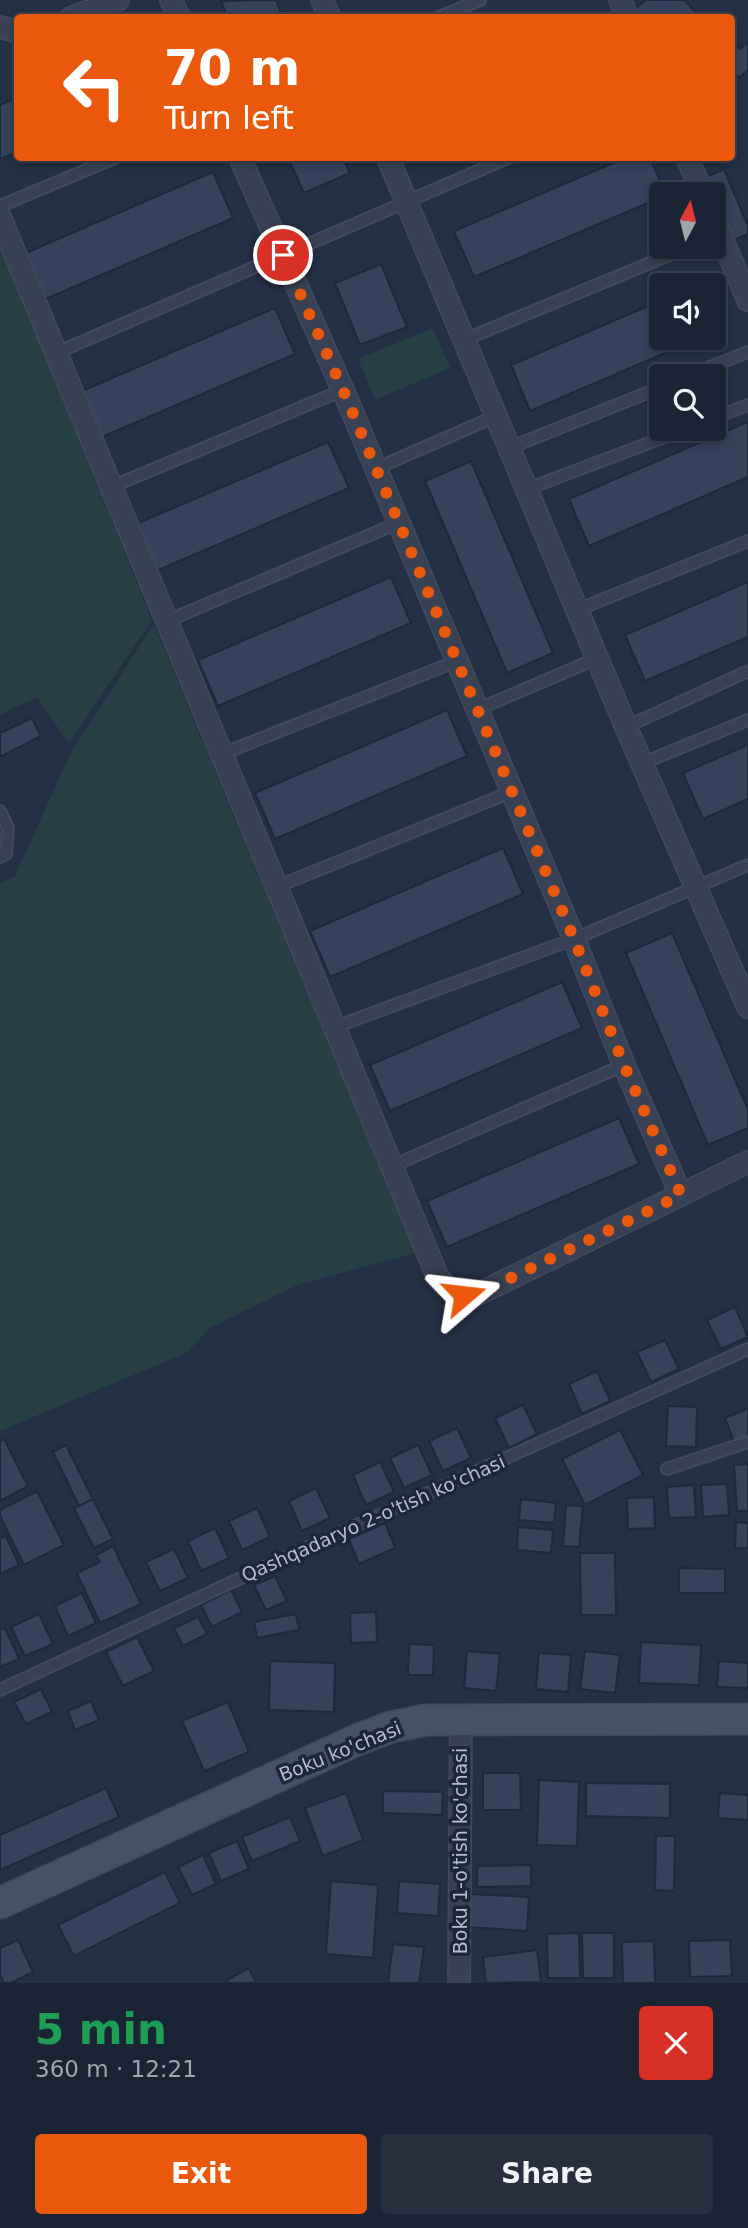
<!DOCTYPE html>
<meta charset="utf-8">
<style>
body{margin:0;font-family:"DejaVu Sans",sans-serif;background:#283040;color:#f1f3f6;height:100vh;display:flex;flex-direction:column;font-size:26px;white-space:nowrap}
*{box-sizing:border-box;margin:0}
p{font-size:23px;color:#a0a4ac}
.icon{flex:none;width:38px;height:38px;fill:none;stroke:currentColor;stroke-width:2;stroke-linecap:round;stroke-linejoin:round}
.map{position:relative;height:1983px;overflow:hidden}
.details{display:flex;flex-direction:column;background:#1b2434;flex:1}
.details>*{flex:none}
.banner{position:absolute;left:14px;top:14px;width:721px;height:147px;border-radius:7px;box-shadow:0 4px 10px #0003,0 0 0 2px #39414f;background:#ea580c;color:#fff;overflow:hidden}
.needle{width:46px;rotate:7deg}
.controls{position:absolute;left:649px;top:182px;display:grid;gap:14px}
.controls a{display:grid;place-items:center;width:77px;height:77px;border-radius:7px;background:#1b2434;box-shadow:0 4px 10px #0003,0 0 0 2px #39414f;font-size:35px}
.pin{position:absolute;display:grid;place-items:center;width:60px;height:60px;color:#fff;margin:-30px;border:4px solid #fff;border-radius:50%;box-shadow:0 2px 7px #0007}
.me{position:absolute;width:77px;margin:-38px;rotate:73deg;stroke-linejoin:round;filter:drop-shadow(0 0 5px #0008)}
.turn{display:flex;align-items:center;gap:24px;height:147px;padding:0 35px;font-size:32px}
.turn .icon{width:91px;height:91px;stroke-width:2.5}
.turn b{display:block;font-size:49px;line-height:60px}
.round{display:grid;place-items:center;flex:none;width:74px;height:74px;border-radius:7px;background:#283040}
.overview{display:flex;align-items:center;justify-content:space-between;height:119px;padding:0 35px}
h1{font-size:42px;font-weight:700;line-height:52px;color:#1e9e55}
.action{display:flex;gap:14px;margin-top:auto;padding:14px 35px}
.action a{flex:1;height:80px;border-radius:7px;background:#ea580c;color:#fff;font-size:28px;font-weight:700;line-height:80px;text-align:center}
.action a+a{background:#283040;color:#f1f3f6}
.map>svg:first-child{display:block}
.green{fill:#264046}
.building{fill:#36435c;stroke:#1f293c;stroke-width:2}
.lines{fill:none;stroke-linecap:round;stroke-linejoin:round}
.lane-casing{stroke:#424b5e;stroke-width:14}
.street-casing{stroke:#424b5e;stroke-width:24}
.secondary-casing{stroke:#424b5e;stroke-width:33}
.lane{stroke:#394254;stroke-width:10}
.street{stroke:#394254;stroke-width:21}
.secondary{stroke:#465068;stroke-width:30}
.route{stroke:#ea580c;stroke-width:12;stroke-dasharray:0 21.6}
.labels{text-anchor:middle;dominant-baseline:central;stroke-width:7;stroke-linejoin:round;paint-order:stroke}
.street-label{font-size:19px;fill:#b6bece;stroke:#1d273a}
</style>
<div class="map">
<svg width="748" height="1983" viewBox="0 0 748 1983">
<rect width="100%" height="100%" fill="#243045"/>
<path class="green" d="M 0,245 L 152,620 L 69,744 L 37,697 L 0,715 Z
M 433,328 L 450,368 L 375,400 L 358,359 Z
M 154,624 L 415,1253 L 297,1285 L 208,1329 L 188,1352 L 0,1431 L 0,883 L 15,876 L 72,750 Z"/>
<path class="building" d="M 276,0 L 283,18 L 228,18 L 221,1 Z
M 646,0 L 685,0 L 700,18 L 642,18 L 635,9 Z
M 732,39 L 740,49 L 748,42 L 748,70 L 739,78 L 732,69 Z
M 18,97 L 18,152 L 0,159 L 0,105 Z
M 288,158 L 343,158 L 350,173 L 304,193 Z
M 625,158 L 650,158 L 666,194 L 662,194 L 662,197 L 474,277 L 454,231 Z
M 724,169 L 748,226 L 748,234 L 730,242 L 714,205 L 714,194 L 709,194 L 702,179 Z
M 213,172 L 233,218 L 41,301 L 21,255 Z
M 381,264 L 407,327 L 360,345 L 335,283 Z
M 662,300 L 662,338 L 700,338 L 530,411 L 511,365 Z
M 275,308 L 295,354 L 102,437 L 82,391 Z
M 748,422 L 748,477 L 589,546 L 569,499 Z
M 328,442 L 349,488 L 156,571 L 136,524 Z
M 471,461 L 553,653 L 507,673 L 425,481 Z
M 391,577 L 411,623 L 218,706 L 198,660 Z
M 748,582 L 748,637 L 645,681 L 625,635 Z
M 447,710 L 467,756 L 275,839 L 255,793 Z
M 32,718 L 41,736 L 0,757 L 0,733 Z
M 748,745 L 748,799 L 703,819 L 683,773 Z
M 503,848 L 523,894 L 330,977 L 310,931 Z
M 672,933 L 748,1110 L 748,1128 L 708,1145 L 626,953 Z
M 562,982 L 582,1028 L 390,1111 L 370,1065 Z
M 619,1118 L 639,1164 L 447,1247 L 427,1201 Z
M 735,1307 L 748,1337 L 721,1349 L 707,1320 Z
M 665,1340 L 679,1369 L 651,1382 L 637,1352 Z
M 597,1371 L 610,1401 L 582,1414 L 569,1384 Z
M 523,1405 L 537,1434 L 509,1448 L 495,1418 Z
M 668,1406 L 697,1407 L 696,1447 L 666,1446 Z
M 748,1409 L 748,1439 L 735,1444 L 725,1418 Z
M 457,1428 L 471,1458 L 443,1471 L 429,1441 Z
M 620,1430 L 643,1475 L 585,1505 L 562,1459 Z
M 4,1439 L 28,1486 L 0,1501 L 0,1441 Z
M 66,1445 L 93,1499 L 79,1506 L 53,1452 Z
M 418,1445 L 432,1475 L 404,1488 L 390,1458 Z
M 380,1462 L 394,1492 L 366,1505 L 353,1475 Z
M 748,1464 L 748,1511 L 737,1511 L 734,1465 Z
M 727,1484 L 729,1515 L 703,1517 L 701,1485 Z
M 694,1485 L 696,1517 L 669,1518 L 667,1487 Z
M 316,1488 L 330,1518 L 302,1531 L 289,1501 Z
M 37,1491 L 64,1545 L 24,1565 L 0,1516 L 0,1510 Z
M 654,1497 L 655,1528 L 628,1529 L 627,1498 Z
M 93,1499 L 113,1539 L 94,1548 L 74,1508 Z
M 521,1499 L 556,1503 L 554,1523 L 519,1520 Z
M 566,1505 L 583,1506 L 579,1547 L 563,1546 Z
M 257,1508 L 270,1537 L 242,1550 L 229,1521 Z
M 736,1522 L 748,1523 L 748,1548 L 735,1548 Z
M 385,1523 L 395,1548 L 359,1564 L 349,1539 Z
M 518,1527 L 553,1530 L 551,1553 L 517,1550 Z
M 215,1528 L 229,1558 L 201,1571 L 188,1541 Z
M 6,1536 L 19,1565 L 0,1574 L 0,1538 Z
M 113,1546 L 141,1604 L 100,1623 L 77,1573 L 100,1562 L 96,1555 Z
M 174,1549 L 188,1578 L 160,1591 L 146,1562 Z
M 580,1553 L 615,1553 L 616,1615 L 581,1615 Z
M 679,1568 L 725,1569 L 725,1593 L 679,1593 Z
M 275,1576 L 287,1601 L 266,1610 L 254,1585 Z
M 231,1590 L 242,1612 L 212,1627 L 201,1605 Z
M 82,1593 L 96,1623 L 68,1636 L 55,1606 Z
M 376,1612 L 377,1642 L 351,1643 L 350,1613 Z
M 39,1614 L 53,1644 L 25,1656 L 11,1627 Z
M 296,1614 L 299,1630 L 257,1638 L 254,1622 Z
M 198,1617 L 207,1634 L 183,1646 L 174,1628 Z
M 5,1628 L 19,1659 L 0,1667 L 0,1630 Z
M 137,1637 L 154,1671 L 123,1686 L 106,1652 Z
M 641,1642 L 701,1645 L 699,1685 L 639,1683 Z
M 409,1644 L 434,1645 L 433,1675 L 408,1675 Z
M 467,1651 L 500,1654 L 496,1691 L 464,1688 Z
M 585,1651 L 620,1655 L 615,1693 L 580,1689 Z
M 539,1653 L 571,1655 L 568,1692 L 536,1689 Z
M 270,1661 L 335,1663 L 334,1712 L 269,1710 Z
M 719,1661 L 748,1663 L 748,1688 L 717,1687 Z
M 41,1689 L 52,1712 L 26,1724 L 14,1702 Z
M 91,1701 L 99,1720 L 75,1730 L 68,1711 Z
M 228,1702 L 249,1752 L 204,1771 L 182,1721 Z
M 483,1773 L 520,1773 L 521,1810 L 483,1810 Z
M 539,1780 L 579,1782 L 577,1846 L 537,1845 Z
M 586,1783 L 670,1784 L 670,1818 L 586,1816 Z
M 106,1788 L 119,1817 L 0,1870 L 0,1835 Z
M 383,1791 L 443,1792 L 442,1815 L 383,1813 Z
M 346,1793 L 363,1840 L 323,1856 L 305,1808 Z
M 720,1793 L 748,1795 L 748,1820 L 718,1818 Z
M 290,1817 L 300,1841 L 252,1861 L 242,1837 Z
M 656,1836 L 675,1836 L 674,1891 L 655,1890 Z
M 237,1841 L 249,1869 L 221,1881 L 209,1853 Z
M 203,1855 L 216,1884 L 192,1895 L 178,1867 Z
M 531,1865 L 531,1886 L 477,1887 L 477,1866 Z
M 165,1872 L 180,1903 L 74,1956 L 58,1925 Z
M 331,1881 L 378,1885 L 373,1958 L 326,1954 Z
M 399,1881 L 440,1884 L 438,1916 L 397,1913 Z
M 470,1894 L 529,1897 L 527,1931 L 468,1927 Z
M 579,1933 L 580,1978 L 548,1978 L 547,1934 Z
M 582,1933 L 614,1933 L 614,1978 L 583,1978 Z
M 18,1940 L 33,1972 L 11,1983 L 4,1983 L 0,1975 L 0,1948 Z
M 730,1940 L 732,1976 L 690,1977 L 689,1941 Z
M 654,1941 L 655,1983 L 623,1983 L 622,1942 Z
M 393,1944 L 424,1947 L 419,1983 L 388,1983 Z
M 537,1950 L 541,1982 L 486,1983 L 483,1957 Z
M 249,1968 L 256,1983 L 228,1983 L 227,1980 Z"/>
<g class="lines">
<g class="lane-casing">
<path id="lane" d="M 437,18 L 480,0
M 0,206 L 115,158
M 466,339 L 689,247
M 56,353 L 508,158
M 687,376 L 748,352
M 714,418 L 748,405
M 509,448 L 662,387
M 375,469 L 496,416
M 111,487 L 343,390
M 527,489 L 686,429
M 577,610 L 748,541
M 167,621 L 398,523
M 476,710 L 598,658
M 626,727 L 748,671
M 222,754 L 457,661
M 643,763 L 748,720
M 0,811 L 8,828 L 6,854 L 0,857
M 276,887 L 511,792
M 335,1027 L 574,939 L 748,865
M 392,1166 L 624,1065
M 667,1469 L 748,1442
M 0,1690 L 273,1563 L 748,1349"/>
</g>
<g class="street-casing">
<path id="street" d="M 171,0 L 179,18
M 322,0 L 330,18
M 620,0 L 628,18
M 71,18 L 118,0
M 0,27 L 18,32
M 240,158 L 343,390 L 574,939 L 624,1065 L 681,1195
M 388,158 L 626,727 L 748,1007
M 687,158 L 703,194
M 0,217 L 438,1278 C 447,1289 459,1295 474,1296 L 748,1162
M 714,220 L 748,300
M 459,1983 L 461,1720"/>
</g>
<g class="secondary-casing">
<path id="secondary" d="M 0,1903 L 357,1740 L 391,1727 L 426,1720 L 748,1719"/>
</g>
<use href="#lane" class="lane"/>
<use href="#street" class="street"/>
<use href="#secondary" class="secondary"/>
</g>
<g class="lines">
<path class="route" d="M 283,255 L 343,390 L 574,939 L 624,1065 L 681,1195 L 474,1296 L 464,1295"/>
</g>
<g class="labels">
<g class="street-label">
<text transform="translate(373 1518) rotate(-24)">Qashqadaryo 2-o'tish ko'chasi</text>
<text transform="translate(340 1751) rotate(-22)">Boku ko'chasi</text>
<text transform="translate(460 1851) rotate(-90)">Boku 1-o'tish ko'chasi</text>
</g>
</g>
</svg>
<div class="controls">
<a><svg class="needle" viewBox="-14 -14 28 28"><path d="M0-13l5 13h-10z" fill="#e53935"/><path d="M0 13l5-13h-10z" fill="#a0a4ac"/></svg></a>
<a><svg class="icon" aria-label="sound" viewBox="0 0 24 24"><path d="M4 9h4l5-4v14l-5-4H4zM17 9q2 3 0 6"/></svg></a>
<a><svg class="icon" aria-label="search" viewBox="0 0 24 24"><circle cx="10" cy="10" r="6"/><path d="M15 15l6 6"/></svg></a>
</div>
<div class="pin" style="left:283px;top:255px;background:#d93025"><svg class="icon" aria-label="arrive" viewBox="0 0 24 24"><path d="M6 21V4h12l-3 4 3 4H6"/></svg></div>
<svg class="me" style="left:464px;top:1295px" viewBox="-20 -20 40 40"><path d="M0-17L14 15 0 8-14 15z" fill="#ea580c" stroke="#fff" stroke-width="4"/></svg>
<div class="banner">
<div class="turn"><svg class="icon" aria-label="left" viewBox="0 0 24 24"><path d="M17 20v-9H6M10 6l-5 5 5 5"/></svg><div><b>70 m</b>Turn left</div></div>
</div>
</div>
<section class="details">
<div class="overview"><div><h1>5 min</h1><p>360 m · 12:21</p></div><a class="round" style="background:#d93025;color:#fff"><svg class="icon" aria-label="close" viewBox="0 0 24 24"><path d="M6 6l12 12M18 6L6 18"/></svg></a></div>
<div class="action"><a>Exit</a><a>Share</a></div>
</section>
